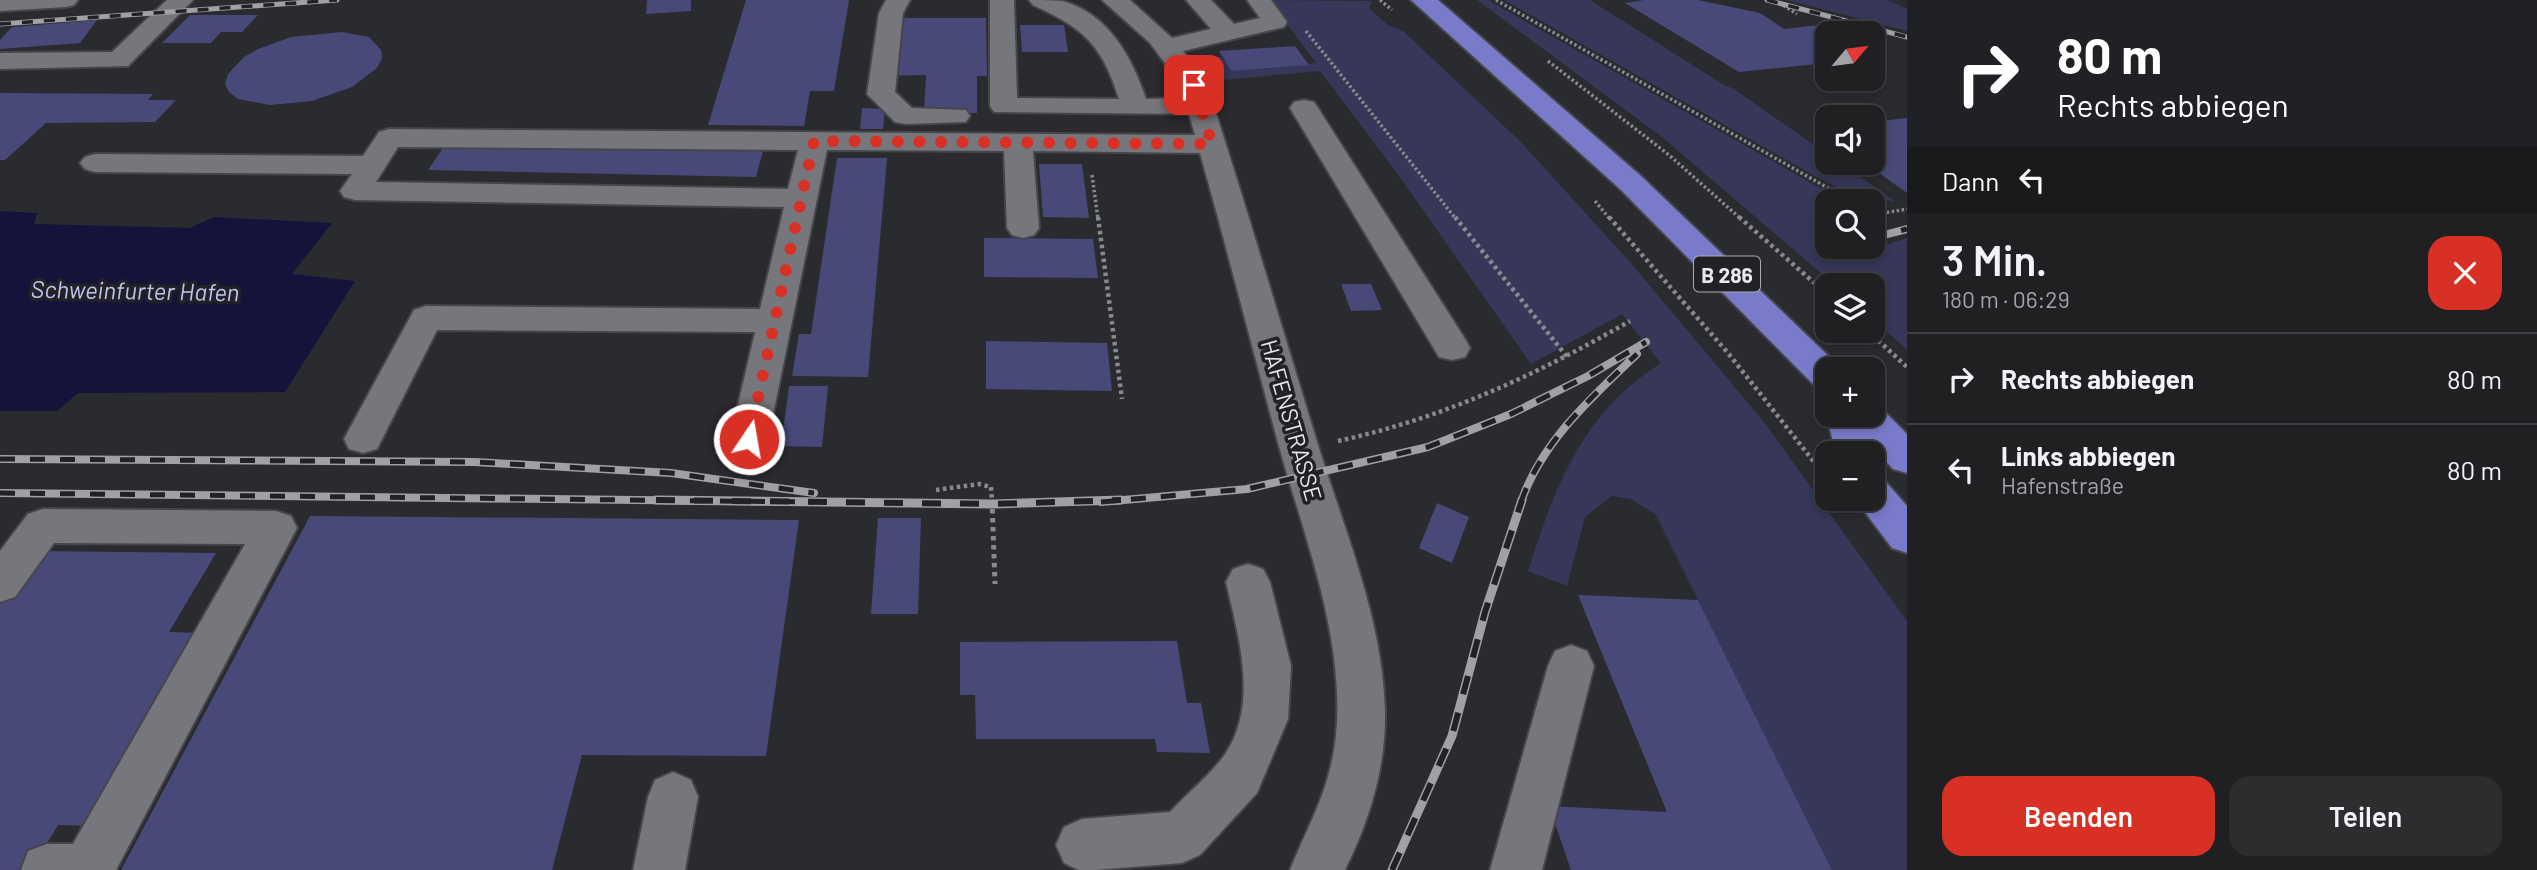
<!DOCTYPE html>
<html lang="de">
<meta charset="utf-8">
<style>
body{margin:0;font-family:Barlow,sans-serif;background:#2d2d30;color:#f1f3f6;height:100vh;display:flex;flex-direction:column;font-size:26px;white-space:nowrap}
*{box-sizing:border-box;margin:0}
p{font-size:23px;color:#a2a3a6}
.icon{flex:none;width:38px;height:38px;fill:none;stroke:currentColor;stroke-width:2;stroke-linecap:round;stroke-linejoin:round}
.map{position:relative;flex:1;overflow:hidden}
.side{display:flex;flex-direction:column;background:#202023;width:630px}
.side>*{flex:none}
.guide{background:#202124;color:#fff;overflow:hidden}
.needle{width:46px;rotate:61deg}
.tools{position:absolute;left:1815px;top:21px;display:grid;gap:14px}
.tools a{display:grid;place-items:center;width:70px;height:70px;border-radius:14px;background:#202023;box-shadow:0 4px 10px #0003,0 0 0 2px #3d3e41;font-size:35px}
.pin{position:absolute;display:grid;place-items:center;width:60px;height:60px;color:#fff;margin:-30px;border-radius:14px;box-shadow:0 4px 10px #0006}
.me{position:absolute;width:77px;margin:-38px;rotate:12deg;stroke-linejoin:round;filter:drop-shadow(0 0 5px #0008)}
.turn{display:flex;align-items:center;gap:24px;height:147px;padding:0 35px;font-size:32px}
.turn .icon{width:91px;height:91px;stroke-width:2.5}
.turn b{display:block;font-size:49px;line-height:60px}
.then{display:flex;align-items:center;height:66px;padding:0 35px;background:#0003;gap:14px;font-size:26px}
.round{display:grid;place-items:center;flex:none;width:74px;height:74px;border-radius:21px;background:#2d2d30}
.headline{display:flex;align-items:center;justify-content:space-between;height:119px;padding:0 35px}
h1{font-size:42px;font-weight:600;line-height:52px}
.primary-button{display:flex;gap:14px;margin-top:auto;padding:14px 35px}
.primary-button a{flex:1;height:80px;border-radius:21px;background:#d93025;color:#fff;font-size:28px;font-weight:600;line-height:80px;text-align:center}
.primary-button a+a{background:#2d2d30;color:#f1f3f6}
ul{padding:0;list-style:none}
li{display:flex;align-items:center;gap:21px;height:91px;padding:0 35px;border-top:2px solid #3d3e41}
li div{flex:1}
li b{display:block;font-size:26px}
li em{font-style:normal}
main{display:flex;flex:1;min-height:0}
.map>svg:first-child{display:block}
.green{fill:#363759}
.water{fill:#15123c}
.building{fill:#484979}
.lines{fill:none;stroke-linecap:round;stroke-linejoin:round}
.minor-casing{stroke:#46464a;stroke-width:4}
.highway-casing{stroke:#46464a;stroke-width:4}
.path-far2{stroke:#898a8d;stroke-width:3.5;stroke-dasharray:2.5 2.5;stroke-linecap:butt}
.path-far1{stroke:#898a8d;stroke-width:4.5;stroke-dasharray:3.5 3.5;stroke-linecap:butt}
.path{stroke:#898a8d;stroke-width:5;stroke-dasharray:4.5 4.5;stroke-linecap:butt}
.minor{fill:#76777c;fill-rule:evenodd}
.highway{fill:#797bca;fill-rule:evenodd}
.rail-far2-casing{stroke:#a0a1a4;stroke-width:5}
.rail-far1-casing{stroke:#a0a1a4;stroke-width:8}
.rail-casing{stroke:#a0a1a4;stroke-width:9}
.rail-far2{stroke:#212126;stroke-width:3.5;stroke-dasharray:11;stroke-linecap:butt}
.rail-far1{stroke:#212126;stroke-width:5;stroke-dasharray:15;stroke-linecap:butt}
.rail{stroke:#212126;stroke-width:6;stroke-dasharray:19;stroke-linecap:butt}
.route{stroke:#d93025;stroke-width:12;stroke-dasharray:0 21.6}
.labels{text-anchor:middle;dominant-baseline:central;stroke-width:7;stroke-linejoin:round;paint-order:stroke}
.shield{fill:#212126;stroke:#acadb1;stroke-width:2}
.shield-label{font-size:21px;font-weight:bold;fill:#e8e9ec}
.street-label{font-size:23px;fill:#e8e9ec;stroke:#212126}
.water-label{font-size:24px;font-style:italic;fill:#c0c3f2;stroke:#212126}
</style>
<main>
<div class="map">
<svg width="1907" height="870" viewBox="0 0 1907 870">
<rect width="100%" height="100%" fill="#2a2b2f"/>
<path class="green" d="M 1269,0 L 1372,1 L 1369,8 L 1388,25 L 1403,31 L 1520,141 L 1630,262 L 1764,422 L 1907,621 L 1907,870 L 1832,870 L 1656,515 L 1631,499 L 1612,496 L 1585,517 L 1567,586 L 1528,571 C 1555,486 1582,413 1661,363 L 1622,314 L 1531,364 L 1397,173 L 1320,71 L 1211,81 L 1197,56 L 1222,57 L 1231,71 L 1316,63 Z
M 1477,0 L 1488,0 L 1843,201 L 1827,201 L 1827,220 L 1814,224 L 1827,235 L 1827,247 L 1840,247 L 1851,255 L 1907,238 L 1907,350 L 1873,319 L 1872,285 L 1835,285 L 1662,137 Z
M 1504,0 L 1590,0 L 1724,85 L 1734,89 L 1827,154 L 1827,163 L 1840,163 L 1896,202 L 1849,193 L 1813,175 Z
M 1787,0 L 1887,0 L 1907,9 L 1907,31 Z"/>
<path class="water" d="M 0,211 L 37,213 L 34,224 L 190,228 L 214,217 L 332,223 L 292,274 L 355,281 L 285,392 L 78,393 L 57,411 L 0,411 Z"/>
<path class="building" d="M 647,0 L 691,0 L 691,11 L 646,14 Z
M 746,0 L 849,0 L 834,91 L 810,91 L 804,126 L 708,125 Z
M 1644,0 L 1698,0 L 1760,13 L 1784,29 L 1820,25 L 1833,33 L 1827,33 L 1827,63 L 1739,72 L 1625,3 Z
M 190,15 L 258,15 L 242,32 L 221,32 L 211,43 L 162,43 Z
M 888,18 L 986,18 L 987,76 L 977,76 L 977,113 L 924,113 L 926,75 L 881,76 Z
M 97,20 L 80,43 L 0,49 L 0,40 L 12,27 Z
M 1020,25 L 1064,25 L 1068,52 L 1022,52 Z
M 342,32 L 369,37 L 381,50 L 382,58 L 377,68 L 352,87 L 312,101 L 270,105 L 238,99 L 229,92 L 225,84 L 228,74 L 244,57 L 258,49 L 291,37 Z
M 1295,46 L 1309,65 L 1231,71 L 1219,51 Z
M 0,93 L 153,94 L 148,100 L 176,100 L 155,122 L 46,123 L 5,160 L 0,160 Z
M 862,108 L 885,109 L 883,129 L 860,129 Z
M 1861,110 L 1879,121 L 1907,118 L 1907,193 L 1865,163 L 1872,163 L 1872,117 L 1828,117 L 1824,114 Z
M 445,145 L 763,151 L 756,177 L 428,170 Z
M 837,158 L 887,158 L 868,377 L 792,376 L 799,334 L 811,334 Z
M 1039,164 L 1082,164 L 1089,218 L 1043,217 Z
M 984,238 L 1093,239 L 1098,278 L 984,277 Z
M 1341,284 L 1371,284 L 1382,310 L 1351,311 Z
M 986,341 L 1107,343 L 1112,391 L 986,389 Z
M 789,386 L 828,386 L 822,447 L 781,446 Z
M 1437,503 L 1469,517 L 1452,563 L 1419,548 Z
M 310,516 L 799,520 L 766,756 L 582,755 L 552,870 L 121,870 Z
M 878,518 L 921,518 L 918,614 L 871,614 Z
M 36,551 L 216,553 L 169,632 L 204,633 L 95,826 L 58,825 L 31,870 L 0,870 L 0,600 Z
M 1578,595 L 1698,600 L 1832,870 L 1571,870 L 1549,806 L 1667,812 Z
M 1177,641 L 1187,703 L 1201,703 L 1210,753 L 1157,752 L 1155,739 L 976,739 L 975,695 L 960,695 L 960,642 Z"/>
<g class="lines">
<g class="minor-casing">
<path id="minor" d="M 0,0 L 78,0 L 74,5 L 66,7 L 0,11 Z
M 167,0 L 193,0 L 128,66 L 0,69 L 0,53 L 112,52 Z
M 886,0 L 910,0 L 903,13 L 895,92 L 912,108 L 966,110 L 970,116 L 966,122 L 905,124 L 895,122 L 867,94 L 879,13 Z
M 990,0 L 1014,0 L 1017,98 L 1119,99 C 1102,44 1083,28 1033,5 L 1029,0 C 1039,0 1053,0 1062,1 C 1108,13 1132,57 1146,99 L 1184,98 L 1181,85 L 1150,43 L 1102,0 L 1130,0 L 1172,38 L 1211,29 L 1186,0 L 1211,0 L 1234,24 L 1260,18 L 1247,0 L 1271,0 L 1287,22 L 1284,27 L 1183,51 L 1207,85 C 1246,205 1281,325 1318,445 C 1345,532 1383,620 1385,712 C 1386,768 1369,821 1345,870 L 1290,870 C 1309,823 1331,788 1336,735 C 1345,639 1306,542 1280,450 C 1253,351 1228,252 1200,153 L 1033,151 L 1039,228 L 1034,235 L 1023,238 L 1012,235 L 1007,228 L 1004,151 L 827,150 L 768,439 L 763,449 L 749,453 L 735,449 L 730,439 L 755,332 L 437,330 L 377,449 L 363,453 L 349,449 L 344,439 L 414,310 L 426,306 L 760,309 L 784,207 L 355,200 L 344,197 L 340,191 L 352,174 L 95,172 L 85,169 L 80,163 L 85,157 L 95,154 L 363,156 L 379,132 L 389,129 L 1195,135 L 1189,114 L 994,112 L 990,106 ZM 398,147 L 798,150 L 788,189 L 376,182 Z
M 1304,100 L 1314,102 L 1318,108 L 1465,339 L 1470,348 L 1465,357 L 1452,360 L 1439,357 L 1290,108 L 1294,102 Z
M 43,509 L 276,511 L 291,516 L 297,528 L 116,870 L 21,870 L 28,851 L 47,844 L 73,844 L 245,544 L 54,543 L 15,597 L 0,602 L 0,551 L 28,514 Z
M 1248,564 L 1263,569 L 1270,582 L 1291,666 L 1288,719 L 1257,793 L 1200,855 L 1182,863 L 1095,870 L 1079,870 L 1064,863 L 1056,845 L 1064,827 L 1082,819 L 1170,812 C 1186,795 1205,779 1220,761 C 1261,710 1239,639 1226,582 L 1233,569 Z
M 1571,645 L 1587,651 L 1594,666 L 1542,870 L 1490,870 L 1548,666 L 1555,651 Z
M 673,772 L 691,780 L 698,797 L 685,870 L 633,870 L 648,797 L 655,780 Z"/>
</g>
<g class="highway-casing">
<path id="highway" d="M 1411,0 L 1438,0 L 1641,176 L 1840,367 L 1841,369 L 1827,369 L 1827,389 L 1814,385 L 1620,189 Z
M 1872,403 L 1878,405 L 1907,434 L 1907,473 L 1893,469 L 1874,449 L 1872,459 L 1872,453 L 1836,453 L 1826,415 L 1827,413 L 1872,415 Z
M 1872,477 L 1886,482 L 1907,506 L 1907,553 L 1892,548 L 1855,499 L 1872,499 Z"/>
</g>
<path class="path-far2" d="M 1380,0 L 1392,10
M 1496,0 L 1851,201
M 1775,0 L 1797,14
M 1306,31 L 1456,219
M 1872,38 L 1882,37
M 1548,61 L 1669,155 L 1741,219
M 1092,175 L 1098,219
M 1595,201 L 1610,219
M 1872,215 L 1907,209"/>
<path class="path-far1" d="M 1098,217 L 1122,399
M 1455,217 L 1568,358
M 1609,217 L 1728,353 L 1814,462
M 1739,217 L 1827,294
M 1820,229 L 1827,227
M 1868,331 L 1907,367
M 1338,441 C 1444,418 1536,375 1630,321
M 936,490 L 979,484 L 991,487 L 992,502"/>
<path class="path" d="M 992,500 L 995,584"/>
<use href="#minor" class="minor"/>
<use href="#highway" class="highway"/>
<g class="rail-far2-casing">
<path id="rail-far2" d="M 1767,0 L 1907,37
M 0,24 L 337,0"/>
</g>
<g class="rail-far1-casing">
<path id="rail-far1" d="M 1872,238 L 1907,229
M 0,459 L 475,462 L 671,473 L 814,493
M 0,493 L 814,502
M 1101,502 L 1247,489 L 1428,447 L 1511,414 L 1588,376 L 1646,342
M 1521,502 C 1542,441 1592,397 1637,354"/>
</g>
<g class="rail-casing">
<path id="rail" d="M 656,500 L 993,504 L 1121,500
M 1392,870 L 1452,736 L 1485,612 L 1522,500"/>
</g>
<use href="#rail-far2" class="rail-far2"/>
<use href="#rail-far1" class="rail-far1"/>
<use href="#rail" class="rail"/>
</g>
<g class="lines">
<path class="route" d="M 749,439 L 814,141 L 1212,144 L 1194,85"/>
</g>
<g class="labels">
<rect class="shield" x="1694" y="256.5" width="66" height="35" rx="5"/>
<g class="shield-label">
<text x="1727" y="274">B 286</text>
</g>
<g class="street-label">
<text transform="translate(1292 420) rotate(74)">HAFENSTRASSE</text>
</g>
<g class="water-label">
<text transform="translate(135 290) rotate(1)">Schweinfurter Hafen</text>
</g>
</g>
</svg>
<div class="tools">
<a><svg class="needle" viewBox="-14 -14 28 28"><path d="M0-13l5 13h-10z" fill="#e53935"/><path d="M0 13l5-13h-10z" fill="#a2a3a6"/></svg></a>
<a><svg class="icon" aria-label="sound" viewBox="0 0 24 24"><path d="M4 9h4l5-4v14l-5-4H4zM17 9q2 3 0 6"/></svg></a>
<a><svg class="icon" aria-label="search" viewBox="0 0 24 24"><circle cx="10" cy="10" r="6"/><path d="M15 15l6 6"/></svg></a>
<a><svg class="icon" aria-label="layers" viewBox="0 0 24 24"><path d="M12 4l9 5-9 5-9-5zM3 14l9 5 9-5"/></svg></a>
<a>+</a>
<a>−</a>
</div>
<div class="pin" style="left:1194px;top:85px;background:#d93025"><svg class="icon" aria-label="arrive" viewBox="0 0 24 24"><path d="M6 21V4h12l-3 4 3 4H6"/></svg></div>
<svg class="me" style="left:749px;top:439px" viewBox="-20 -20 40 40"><circle r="17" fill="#d93025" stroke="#fff" stroke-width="3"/><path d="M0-11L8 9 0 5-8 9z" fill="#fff"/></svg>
</div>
<section class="side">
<div class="guide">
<div class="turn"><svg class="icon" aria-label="right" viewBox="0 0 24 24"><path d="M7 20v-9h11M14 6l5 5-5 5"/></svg><div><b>80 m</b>Rechts abbiegen</div></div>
<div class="then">Dann<svg class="icon" aria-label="left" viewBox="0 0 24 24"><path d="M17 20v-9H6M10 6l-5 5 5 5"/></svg></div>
</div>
<div class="headline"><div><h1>3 Min.</h1><p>180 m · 06:29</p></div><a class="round" style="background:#d93025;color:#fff"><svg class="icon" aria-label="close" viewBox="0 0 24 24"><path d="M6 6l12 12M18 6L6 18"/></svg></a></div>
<ul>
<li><svg class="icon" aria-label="right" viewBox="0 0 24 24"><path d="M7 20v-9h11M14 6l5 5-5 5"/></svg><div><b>Rechts abbiegen</b></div><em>80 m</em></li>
<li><svg class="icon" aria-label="left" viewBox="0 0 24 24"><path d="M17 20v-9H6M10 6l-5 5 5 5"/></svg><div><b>Links abbiegen</b><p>Hafenstraße</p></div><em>80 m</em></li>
</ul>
<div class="primary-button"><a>Beenden</a><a>Teilen</a></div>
</section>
</main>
